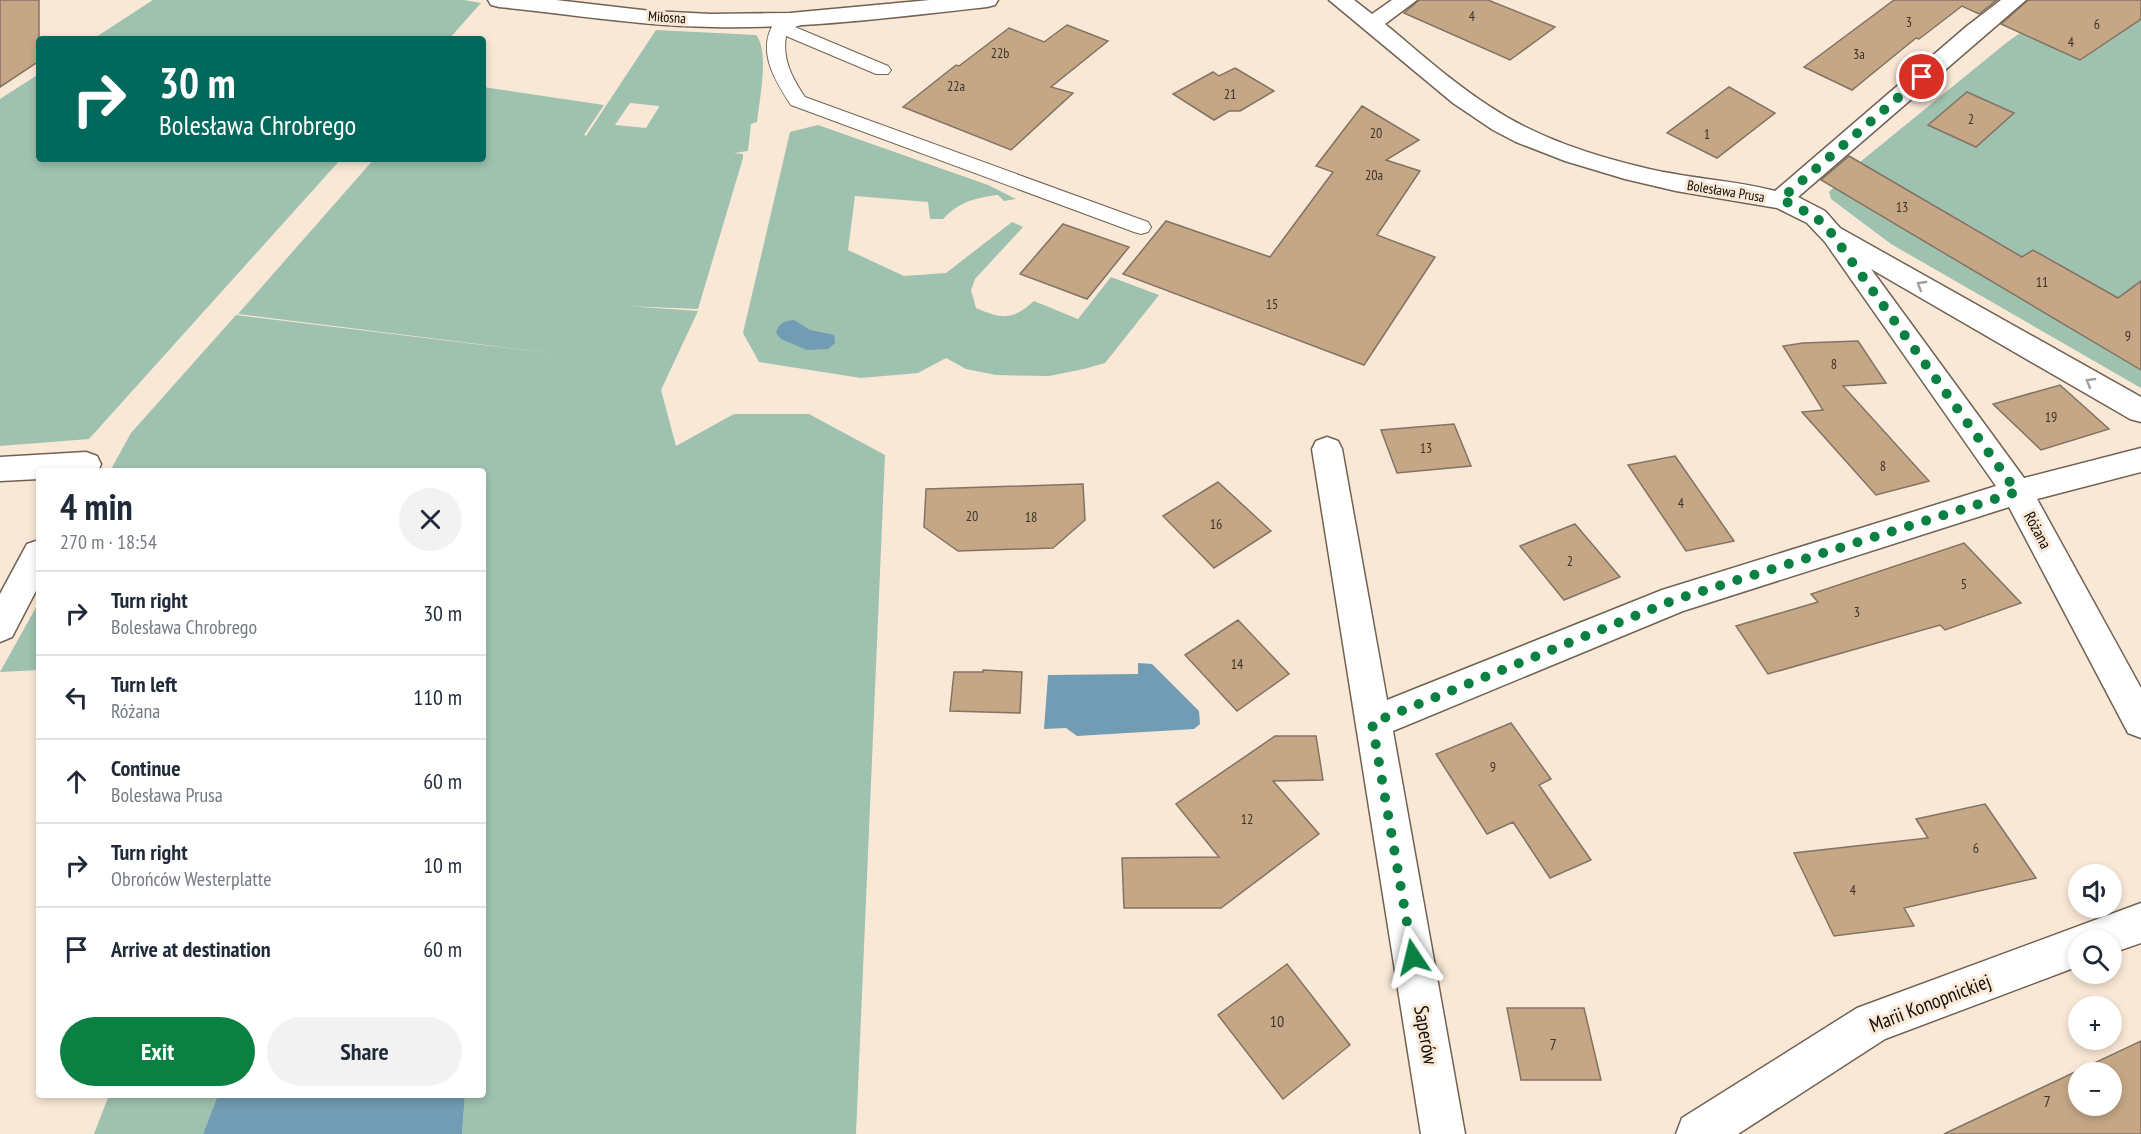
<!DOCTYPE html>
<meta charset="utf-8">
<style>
body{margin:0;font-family:"PT Sans Narrow",sans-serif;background:#f2f2f3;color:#1f2937;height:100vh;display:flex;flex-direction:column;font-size:22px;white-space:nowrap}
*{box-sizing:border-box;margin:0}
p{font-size:20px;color:#747a83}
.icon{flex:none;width:33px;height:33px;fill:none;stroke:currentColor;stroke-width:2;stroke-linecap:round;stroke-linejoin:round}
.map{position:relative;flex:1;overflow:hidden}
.sheet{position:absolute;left:36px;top:468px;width:450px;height:630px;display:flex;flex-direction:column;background:#fff;border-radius:6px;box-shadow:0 3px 9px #0003}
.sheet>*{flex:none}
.top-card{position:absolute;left:36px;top:36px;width:450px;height:126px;border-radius:6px;box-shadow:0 3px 9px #0003;background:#00695c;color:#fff;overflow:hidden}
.controls{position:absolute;left:2068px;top:864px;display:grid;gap:12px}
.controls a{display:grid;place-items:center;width:54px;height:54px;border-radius:50%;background:#fff;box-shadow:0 3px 9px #0003;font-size:30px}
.pin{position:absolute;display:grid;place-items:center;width:51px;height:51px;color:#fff;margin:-26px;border:3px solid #fff;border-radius:50%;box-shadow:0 2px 6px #0007}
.me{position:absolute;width:66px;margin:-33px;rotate:350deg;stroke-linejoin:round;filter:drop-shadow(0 0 4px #0008)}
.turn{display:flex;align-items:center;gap:21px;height:126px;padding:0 24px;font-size:27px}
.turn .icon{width:78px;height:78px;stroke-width:2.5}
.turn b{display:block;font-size:42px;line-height:51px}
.round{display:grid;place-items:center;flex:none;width:63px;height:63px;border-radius:32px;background:#f2f2f3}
.headline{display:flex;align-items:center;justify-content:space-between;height:102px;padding:0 24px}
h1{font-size:36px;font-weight:600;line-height:45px}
.primary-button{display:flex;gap:12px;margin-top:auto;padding:12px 24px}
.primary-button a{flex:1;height:69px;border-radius:36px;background:#0b8043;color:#fff;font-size:24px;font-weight:600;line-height:69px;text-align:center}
.primary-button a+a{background:#f2f2f3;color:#1f2937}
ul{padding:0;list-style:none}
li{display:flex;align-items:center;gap:18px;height:84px;padding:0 24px;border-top:2px solid #e0e1e3}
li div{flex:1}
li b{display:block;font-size:22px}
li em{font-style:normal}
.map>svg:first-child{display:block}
.green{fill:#9fc1af;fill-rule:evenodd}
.water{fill:#719cb3}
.building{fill:#c5a786;stroke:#827364;stroke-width:1.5;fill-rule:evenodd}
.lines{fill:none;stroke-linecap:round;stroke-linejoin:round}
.lane-casing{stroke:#716253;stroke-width:2}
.street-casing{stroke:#716253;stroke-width:3}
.lane{fill:#fff;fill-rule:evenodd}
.street{fill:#fff;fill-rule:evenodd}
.oneway{stroke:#a09e9b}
.route{stroke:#0b8043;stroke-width:10;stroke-dasharray:0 18}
.labels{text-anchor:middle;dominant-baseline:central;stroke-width:6;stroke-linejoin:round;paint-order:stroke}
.number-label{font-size:14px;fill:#3e3326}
.far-street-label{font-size:14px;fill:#110c06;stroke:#f9e8d6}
.street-label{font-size:16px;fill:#110c06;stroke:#f9e8d6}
.near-number-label{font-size:16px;fill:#3e3326}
.near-street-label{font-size:20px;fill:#110c06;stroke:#f9e8d6}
</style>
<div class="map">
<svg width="2141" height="1134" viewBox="0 0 2141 1134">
<rect width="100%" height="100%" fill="#f9e8d6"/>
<path class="green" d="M 153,0 L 464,0 L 481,3 L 449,39 L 93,39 Z
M 2066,0 L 2141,0 L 2141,388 L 1891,244 L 1831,199 L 1829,192 L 1854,167 L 2006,43 Z
M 656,30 L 756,35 C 770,51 759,101 757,122 L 751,124 L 748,151 L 734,153 L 743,154 L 743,158 L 698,309 L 628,306 L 698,311 L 661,390 L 676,446 L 734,414 L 809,414 L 885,455 L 856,1134 L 462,1134 L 465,1095 L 483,1095 L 483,471 L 110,471 L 131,433 L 236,315 L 566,355 L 238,314 L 374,159 L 483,159 L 483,87 L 604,105 L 584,135 L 586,136 ZM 630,103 L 659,106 L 659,107 L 646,128 L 615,125 Z
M 39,74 L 39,159 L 341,159 L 89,439 L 0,446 L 0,99 Z
M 818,125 L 988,185 L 1016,199 L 1004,201 L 998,195 C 974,198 959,202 943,219 L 930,219 L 928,202 L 855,196 L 848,250 L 904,276 L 946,273 L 1012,222 L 1023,227 L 975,279 L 971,290 L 976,308 C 1002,319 1012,321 1034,301 L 1078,319 L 1111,277 L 1159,295 L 1105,363 L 1084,369 L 1049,376 L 996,375 L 966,369 L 946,358 L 918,373 L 861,378 L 759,362 L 743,333 L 790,132 Z
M 39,602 L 39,670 L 0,672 Z
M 109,1095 L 218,1095 L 203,1134 L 94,1134 Z"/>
<path class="water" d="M 794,320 L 810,330 L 834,335 L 835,343 L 828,349 L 807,350 L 781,339 L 776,333 C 779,323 784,321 794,320 Z
M 1138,663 L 1152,664 L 1199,711 L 1200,724 L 1194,729 L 1077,736 L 1066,728 L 1044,729 L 1048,675 L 1138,674 Z
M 218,1095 L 465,1095 L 462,1134 L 203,1134 Z"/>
<path class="building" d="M 0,0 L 39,0 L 39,61 L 0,87 Z
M 1419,0 L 1488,0 L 1555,27 L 1510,60 L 1404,13 Z
M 1894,0 L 1997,0 L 1979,14 L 1962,6 L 1919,39 L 1916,38 L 1852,90 L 1804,67 Z
M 2028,0 L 2141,0 L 2141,19 L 2080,60 L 2001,24 Z
M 1067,25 L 1108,41 L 1051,87 L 1073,93 L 1011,150 L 903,107 L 956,65 L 959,66 L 1009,28 L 1044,42 Z
M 1235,68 L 1274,91 L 1240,111 L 1229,111 L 1214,120 L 1173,94 L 1213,72 L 1219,76 Z
M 1729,87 L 1775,113 L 1717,158 L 1667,133 Z
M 1967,92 L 2014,113 L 1976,147 L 1928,125 Z
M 1362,106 L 1419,140 L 1386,160 L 1420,171 L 1377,235 L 1435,257 L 1364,365 L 1123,274 L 1166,221 L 1270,257 L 1333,172 L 1316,166 Z
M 1849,156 L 2022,257 L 2033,250 L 2118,298 L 2141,281 L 2141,370 L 1821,180 Z
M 1063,224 L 1129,247 L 1087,299 L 1020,274 Z
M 1858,341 L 1886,383 L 1843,386 L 1929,481 L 1876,495 L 1802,412 L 1823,410 L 1783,346 L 1803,343 Z
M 2060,385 L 2109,429 L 2041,450 L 1993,404 Z
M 1454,424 L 1471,466 L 1397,473 L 1381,430 Z
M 1675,456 L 1734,541 L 1686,551 L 1628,465 Z
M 1218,482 L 1271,531 L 1214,568 L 1163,516 Z
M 1083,484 L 1085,520 L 1053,548 L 958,551 L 924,527 L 926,489 Z
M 1575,524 L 1620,577 L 1564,600 L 1520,546 Z
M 1964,543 L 2021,603 L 1945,630 L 1940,625 L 1768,674 L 1736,626 L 1818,602 L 1811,594 Z
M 1238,620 L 1289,674 L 1237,711 L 1185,655 Z
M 983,670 L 1022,672 L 1020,713 L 950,711 L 954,672 L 983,672 Z
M 1511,723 L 1551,779 L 1539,785 L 1591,860 L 1550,878 L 1513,822 L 1487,834 L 1436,754 Z
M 1275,736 L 1316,736 L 1323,780 L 1273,781 L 1319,834 L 1221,908 L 1124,908 L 1122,858 L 1219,857 L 1176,804 Z
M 1985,804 L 2036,878 L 1904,908 L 1914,926 L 1834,936 L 1794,853 L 1928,838 L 1916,819 Z
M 1287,964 L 1350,1045 L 1283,1099 L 1218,1015 Z
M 1507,1008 L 1584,1008 L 1601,1080 L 1521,1080 Z
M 2141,1041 L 2141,1134 L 1944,1134 L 2039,1089 ZM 2079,1072 L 2112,1072 L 2112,1106 L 2079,1106 Z"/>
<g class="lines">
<g class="lane-casing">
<path id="lane" d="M 800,14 L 806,15 L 809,19 L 806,23 L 795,27 L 888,66 L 891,70 L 888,74 L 876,74 L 786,36 C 782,59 792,78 805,97 L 1148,222 L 1151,227 L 1148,232 L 1141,234 L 1134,232 L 791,105 C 776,82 756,51 774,23 Z"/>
</g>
<g class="street-casing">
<path id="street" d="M 488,0 L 556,0 L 651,11 L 711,14 L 790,13 L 930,0 L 998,0 L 995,5 L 987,7 C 896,17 805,29 713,27 C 641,26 570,14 499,7 L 491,5 Z
M 1329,0 L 1354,0 L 1372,14 L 1392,0 L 1417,0 L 1385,24 C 1419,52 1452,82 1489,106 C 1537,138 1593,156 1649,169 C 1691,179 1734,180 1775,191 L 1967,26 L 2001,0 L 2026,0 L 1798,197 L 1825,211 L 1840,228 L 2141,397 L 2141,422 L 2130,419 L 1871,269 L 2024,478 L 2141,448 L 2141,472 L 2037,499 L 2141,688 L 2141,738 L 2128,733 L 2009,507 L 1683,611 L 1393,731 L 1465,1134 L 1421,1134 L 1312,449 L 1316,441 L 1327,437 L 1338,441 L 1342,449 L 1387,700 L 1662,590 L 1996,486 L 1825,242 L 1807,223 L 1777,208 L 1676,191 L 1625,179 L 1565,161 L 1516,142 L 1493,130 L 1453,103 Z
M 86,452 L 97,456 L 101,464 L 98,471 L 39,471 L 39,479 L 0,481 L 0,457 Z
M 39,540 L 39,585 L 12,637 L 0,642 L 0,594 L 27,544 Z
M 2141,903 L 2141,943 L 2112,953 L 2112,940 L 2079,940 L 2079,966 L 1885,1039 L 1738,1134 L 1676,1134 L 1682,1118 L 1857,1008 Z"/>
</g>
<use href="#lane" class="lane"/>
<use href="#street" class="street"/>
</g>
<defs><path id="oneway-chevron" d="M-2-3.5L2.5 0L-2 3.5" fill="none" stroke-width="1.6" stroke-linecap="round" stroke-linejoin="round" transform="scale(1.5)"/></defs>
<g class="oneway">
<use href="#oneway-chevron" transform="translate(1921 285) rotate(-150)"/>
<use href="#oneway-chevron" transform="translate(2090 382) rotate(-150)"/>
</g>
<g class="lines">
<path class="route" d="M 1413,957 L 1372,723 L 1674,600 L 2017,492 L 1832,234 L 1816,217 L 1781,199 L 1922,77"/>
</g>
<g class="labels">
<g class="number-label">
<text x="1472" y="16">4</text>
<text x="1909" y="22">3</text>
<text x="2097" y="24">6</text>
<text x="2071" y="42">4</text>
<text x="1000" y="53">22b</text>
<text x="1859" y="54">3a</text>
<text x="956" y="86">22a</text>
<text x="1230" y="94">21</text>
<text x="1971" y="119">2</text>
<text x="1376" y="133">20</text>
<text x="1707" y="134">1</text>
<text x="1374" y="175">20a</text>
<text x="1902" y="207">13</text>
<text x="2042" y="282">11</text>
<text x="1272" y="304">15</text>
<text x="2128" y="336">9</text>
<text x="1834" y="364">8</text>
<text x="2051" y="417">19</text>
<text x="1426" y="448">13</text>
<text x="1883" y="466">8</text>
<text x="1681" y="503">4</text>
<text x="972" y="516">20</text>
<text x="1031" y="517">18</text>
<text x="1216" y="524">16</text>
<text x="1570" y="561">2</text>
<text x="1964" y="584">5</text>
<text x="1857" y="612">3</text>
<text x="1237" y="664">14</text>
<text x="1493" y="767">9</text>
<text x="1247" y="819">12</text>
<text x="1976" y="848">6</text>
<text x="1853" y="890">4</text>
</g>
<g class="far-street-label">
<text transform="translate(667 17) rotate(4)">Miłosna</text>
<text transform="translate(1726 191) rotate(9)">Bolesława Prusa</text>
</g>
<g class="street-label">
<text transform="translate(2038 530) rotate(62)">Różana</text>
</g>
<g class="near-number-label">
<text x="1277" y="1021">10</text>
<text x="1553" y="1044">7</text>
<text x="2047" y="1101">7</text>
</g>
<g class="near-street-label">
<text transform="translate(1930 1003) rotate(-21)">Marii Konopnickiej</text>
<text transform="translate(1426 1035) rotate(80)">Saperów</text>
</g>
</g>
</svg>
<div class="controls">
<a><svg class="icon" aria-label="sound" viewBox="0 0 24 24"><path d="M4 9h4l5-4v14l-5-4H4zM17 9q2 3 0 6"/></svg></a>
<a><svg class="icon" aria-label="search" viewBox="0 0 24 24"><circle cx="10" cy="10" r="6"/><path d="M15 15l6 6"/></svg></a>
<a>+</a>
<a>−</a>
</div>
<div class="pin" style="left:1922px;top:77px;background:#d93025"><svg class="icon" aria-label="arrive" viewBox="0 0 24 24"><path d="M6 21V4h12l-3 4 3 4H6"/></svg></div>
<svg class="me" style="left:1413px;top:957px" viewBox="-20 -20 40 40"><path d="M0-17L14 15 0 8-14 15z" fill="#0b8043" stroke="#fff" stroke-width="4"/></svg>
<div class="top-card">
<div class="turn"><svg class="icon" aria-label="right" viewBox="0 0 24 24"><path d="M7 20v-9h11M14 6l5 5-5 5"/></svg><div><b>30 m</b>Bolesława Chrobrego</div></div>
</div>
<section class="sheet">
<div class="headline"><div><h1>4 min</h1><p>270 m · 18:54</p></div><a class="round"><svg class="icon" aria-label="close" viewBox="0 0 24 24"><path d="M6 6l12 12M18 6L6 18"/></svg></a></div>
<ul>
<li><svg class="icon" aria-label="right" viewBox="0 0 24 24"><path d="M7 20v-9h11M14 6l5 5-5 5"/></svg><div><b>Turn right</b><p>Bolesława Chrobrego</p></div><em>30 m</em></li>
<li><svg class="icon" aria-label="left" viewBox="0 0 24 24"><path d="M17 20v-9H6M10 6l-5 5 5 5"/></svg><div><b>Turn left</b><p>Różana</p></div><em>110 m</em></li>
<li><svg class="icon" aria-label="ahead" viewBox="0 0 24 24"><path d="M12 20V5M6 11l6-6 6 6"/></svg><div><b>Continue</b><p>Bolesława Prusa</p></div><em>60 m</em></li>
<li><svg class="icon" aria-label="right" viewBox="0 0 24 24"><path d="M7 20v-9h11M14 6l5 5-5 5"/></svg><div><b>Turn right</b><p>Obrońców Westerplatte</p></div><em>10 m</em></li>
<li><svg class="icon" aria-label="arrive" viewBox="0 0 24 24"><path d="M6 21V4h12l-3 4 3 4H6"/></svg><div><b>Arrive at destination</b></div><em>60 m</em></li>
</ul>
<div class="primary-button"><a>Exit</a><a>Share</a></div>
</section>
</div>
